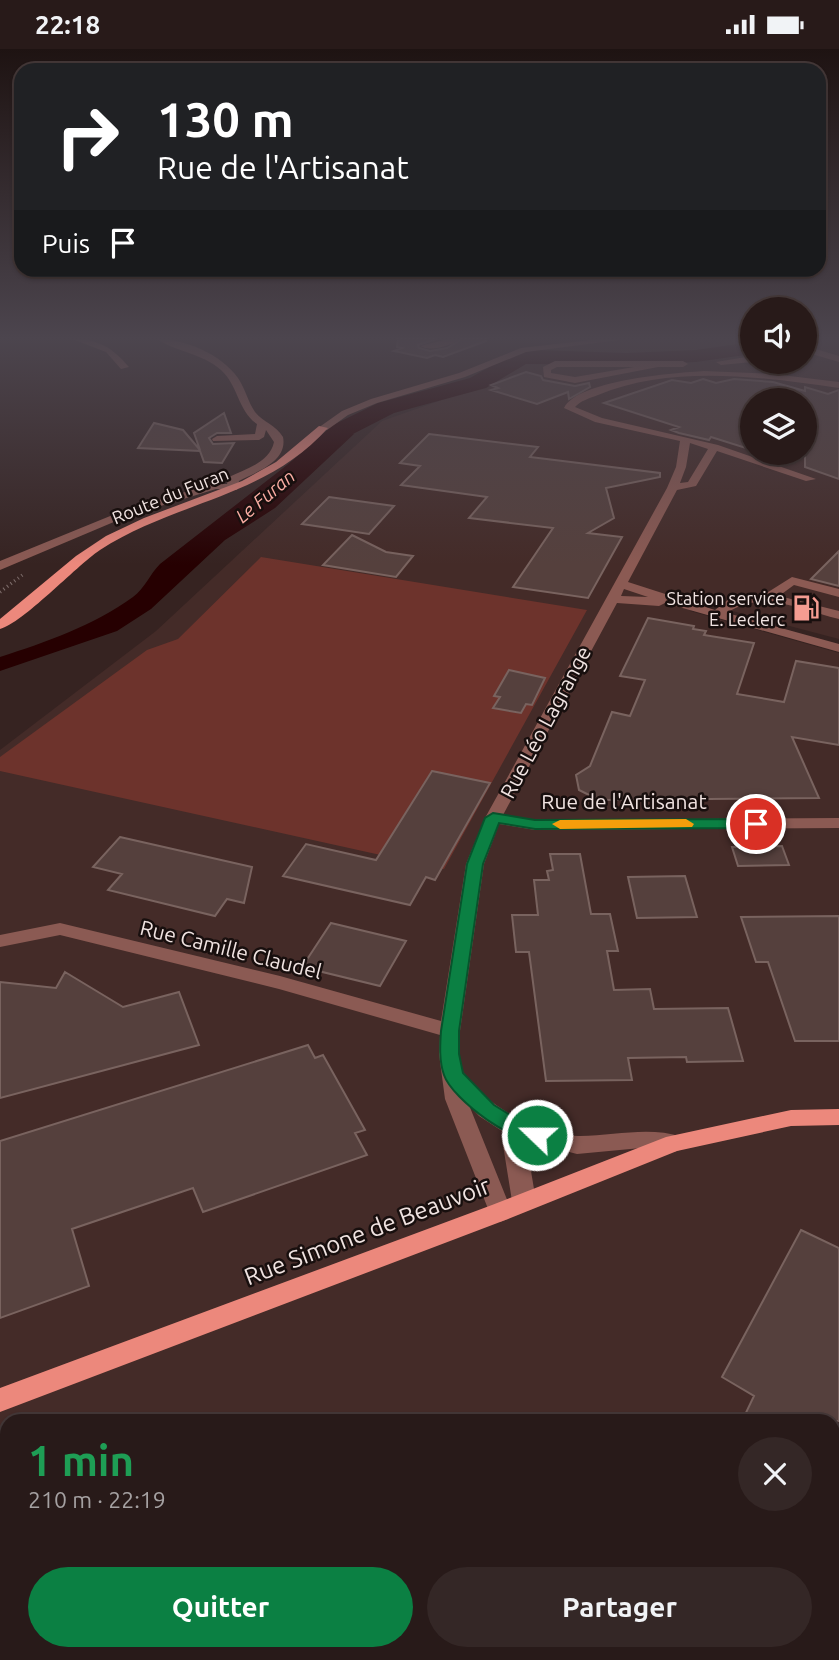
<!DOCTYPE html>
<html lang="fr">
<meta charset="utf-8">
<style>
body{margin:0;font-family:Ubuntu,sans-serif;background:#342726;color:#f1f3f6;height:100vh;display:flex;flex-direction:column;font-size:26px;white-space:nowrap}
*{box-sizing:border-box;margin:0}
p{font-size:23px;color:#a5a1a2}
.icon{flex:none;width:38px;height:38px;fill:none;stroke:currentColor;stroke-width:2;stroke-linecap:round;stroke-linejoin:round}
.map{position:relative;flex:1;overflow:hidden}
.panel{position:absolute;left:0px;top:1365px;width:840px;height:247px;display:flex;flex-direction:column;background:#281a19;border-radius:21px 21px 0 0;box-shadow:0 2px 5px #0004,0 0 0 2px #443838}
.panel>*{flex:none}
.banner{position:absolute;left:14px;top:14px;width:812px;height:214px;border-radius:21px;box-shadow:0 2px 5px #0004,0 0 0 2px #443838;background:#202124;color:#fff;overflow:hidden}
.fabs{position:absolute;left:740px;top:248px;display:grid;gap:14px}
.fabs a{display:grid;place-items:center;width:77px;height:77px;border-radius:50%;background:#281a19;box-shadow:0 2px 5px #0004,0 0 0 2px #443838;font-size:35px}
.pin{position:absolute;display:grid;place-items:center;width:60px;height:60px;color:#fff;margin:-30px;border:4px solid #fff;border-radius:50%;box-shadow:0 2px 7px #0007}
.me{position:absolute;width:77px;margin:-38px;rotate:292deg;stroke-linejoin:round;filter:drop-shadow(0 0 5px #0008)}
.turn{display:flex;align-items:center;gap:24px;height:147px;padding:0 28px;font-size:32px}
.turn .icon{width:91px;height:91px;stroke-width:2.5}
.turn b{display:block;font-size:49px;line-height:60px}
.then{display:flex;align-items:center;height:66px;padding:0 28px;background:#0003;gap:14px;font-size:26px}
.round{display:grid;place-items:center;flex:none;width:74px;height:74px;border-radius:37px;background:#342726}
.head{display:flex;align-items:center;justify-content:space-between;height:119px;padding:0 28px}
h1{font-size:42px;font-weight:600;line-height:52px;color:#1e9e55}
.primary-button{display:flex;gap:14px;margin-top:auto;padding:14px 28px}
.primary-button a{flex:1;height:80px;border-radius:42px;background:#0b8043;color:#fff;font-size:28px;font-weight:600;line-height:80px;text-align:center}
.primary-button a+a{background:#342726;color:#f1f3f6}
.status{display:flex;justify-content:space-between;align-items:center;height:49px;padding:0 35px;background:#281a19;direction:ltr}
.status svg{height:19px;fill:currentColor}
.map>svg:first-child{display:block}
.built{fill:#442b28;fill-rule:evenodd}
.green{fill:#6d332c}
.water{fill:#260001}
.lines{fill:none;stroke-linecap:round;stroke-linejoin:round}
.river{fill:#260001;fill-rule:evenodd}
.building{fill:#55403d;stroke:#79635f;stroke-width:2}
.path{stroke:#7e6d6b;stroke-width:3.5;stroke-dasharray:1 3.5;stroke-linecap:butt}
.minor{fill:#8b5a53;fill-rule:evenodd}
.major{fill:#ec887c;fill-rule:evenodd}
.route{fill:#0b8043;stroke:#07532c;stroke-width:2}
.slow{fill:#f59e0b}
.labels{text-anchor:middle;dominant-baseline:central;stroke-width:5;stroke-linejoin:round;paint-order:stroke}
.far-street-label{font-size:18px;fill:#f0e3e1;stroke:#180f0e}
.far-poi-label{font-size:18px;fill:#f0e3e1;stroke:#180f0e;text-anchor:end}
.far-water-label{font-size:19px;font-style:italic;fill:#fbada3;stroke:#180f0e}
.street-label{font-size:21px;fill:#f0e3e1;stroke:#180f0e}
.near-street-label{font-size:24px;fill:#f0e3e1;stroke:#180f0e}
</style>
<div class="status"><b>22:18</b><svg viewBox="0 0 49 12"><path d="M0 12V9h3v3zM5 12V6h3v6zM10 12V3h3v9zM15 12V0h3v12zM26 1h20v11H26zM47 4h2v5h-2z"/></svg></div>
<div class="map">
<svg width="839" height="1611" viewBox="0 0 839 1611">
<rect width="100%" height="100%" fill="#362321"/>
<path class="built" d="M 606,290 L 752,290 L 752,313 L 805,313 L 805,290 L 839,290 L 839,590 L 702,554 L 690,562 L 839,604 L 839,1611 L 0,1611 L 0,701 L 156,582 L 382,372 L 476,339 L 503,312 L 505,306 L 537,297 ZM 752,352 L 805,352 L 805,404 L 752,404 ZM 7,1372 L 833,1372 L 833,1605 L 7,1605 Z"/>
<path class="green" d="M 261,508 L 587,561 L 444,820 L 0,722 L 0,708 L 147,601 L 178,590 Z"/>
<path class="water" d="M 332,381 L 354,385 L 275,459 L 225,491 L 151,560 L 117,582 L 0,622 L 0,608 C 46,593 93,577 133,548 C 145,539 150,525 160,515 Z"/>
<g class="lines">
<path class="river" d="M 752,293 L 752,305 L 696,313 L 626,316 L 526,315 L 486,339 L 394,364 L 351,386 L 306,425 L 297,427 L 288,425 L 284,419 L 333,376 L 378,354 L 470,329 L 512,305 L 536,301 L 626,304 L 696,301 Z"/>
</g>
<path class="building" d="M 398,290 L 437,290 L 418,296 L 419,299 L 430,302 L 447,299 L 462,290 L 486,290 L 486,292 L 443,308 L 435,306 L 427,309 L 394,302 L 402,299 L 397,298 Z
M 526,323 L 541,327 L 543,331 L 575,337 L 589,334 L 590,338 L 569,350 L 568,343 L 537,355 L 491,341 L 498,339 L 491,336 Z
M 703,330 L 716,334 L 734,330 L 773,333 L 805,342 L 805,338 L 828,345 L 839,341 L 839,430 L 805,418 L 805,352 L 752,352 L 752,401 L 711,388 L 709,391 L 679,384 L 671,381 L 679,378 L 604,354 L 672,331 L 691,334 Z
M 224,364 L 231,384 L 217,384 L 209,389 L 213,395 L 234,394 L 222,414 L 204,413 L 200,402 L 138,399 L 154,374 L 183,381 L 200,401 L 194,384 Z
M 429,385 L 538,398 L 530,408 L 660,424 L 660,428 L 606,439 L 614,469 L 588,484 L 622,488 L 588,549 L 513,538 L 553,479 L 469,469 L 487,448 L 401,436 L 420,417 L 400,414 Z
M 329,448 L 394,457 L 369,485 L 302,475 Z
M 352,486 L 386,503 L 413,507 L 396,528 L 323,516 Z
M 839,502 L 839,537 L 811,530 Z
M 648,569 L 694,577 L 693,580 L 706,582 L 704,586 L 754,594 L 737,645 L 784,653 L 796,612 L 839,619 L 839,696 L 792,688 L 819,749 L 599,751 L 579,741 L 576,726 L 590,717 L 612,663 L 630,667 L 645,631 L 620,627 Z
M 509,621 L 545,629 L 532,656 L 526,655 L 521,664 L 493,659 L 500,648 L 494,647 Z
M 432,722 L 490,734 L 435,831 L 426,828 L 410,856 L 283,827 L 306,795 L 376,811 Z
M 120,788 L 252,818 L 244,854 L 227,850 L 215,867 L 108,841 L 122,825 L 93,818 Z
M 782,797 L 789,816 L 738,817 L 732,798 Z
M 550,805 L 580,805 L 591,865 L 610,865 L 618,902 L 607,902 L 614,941 L 650,940 L 654,960 L 728,959 L 743,1012 L 687,1013 L 686,1008 L 628,1009 L 632,1031 L 546,1032 L 529,903 L 516,903 L 512,866 L 538,866 L 534,831 L 549,831 L 547,822 L 553,821 Z
M 685,827 L 697,868 L 637,869 L 628,828 Z
M 839,867 L 839,992 L 795,992 L 768,913 L 756,913 L 741,868 Z
M 331,874 L 406,892 L 380,937 L 302,918 Z
M 65,923 L 123,958 L 179,943 L 199,996 L 0,1049 L 0,933 L 56,939 Z
M 308,996 L 315,1009 L 323,1006 L 365,1081 L 355,1084 L 367,1106 L 203,1163 L 193,1139 L 72,1180 L 89,1237 L 0,1269 L 0,1092 Z
M 801,1181 L 839,1199 L 839,1372 L 742,1372 L 754,1347 L 722,1328 Z"/>
<g class="lines">
<path class="path" d="M 0,543 L 25,524"/>
<path class="minor" d="M 72,290 C 98,290 112,298 129,318 L 121,320 L 106,303 Z
M 157,290 C 185,290 221,305 238,329 C 245,339 248,353 255,363 C 263,373 276,376 283,388 C 288,413 256,423 239,432 L 237,441 L 216,440 L 128,467 L 0,521 L 0,512 L 120,463 L 211,435 L 227,435 L 229,428 C 246,420 270,413 274,393 L 266,381 L 264,388 L 259,391 L 213,392 L 212,390 L 217,387 L 255,385 L 257,375 C 238,362 238,336 221,321 C 202,304 176,303 157,290 Z
M 448,290 L 460,290 C 450,297 431,303 420,297 Z
M 600,290 L 627,290 L 526,303 L 465,328 L 377,354 L 348,366 L 327,381 L 318,379 L 342,362 L 371,350 L 459,324 L 521,299 Z
M 805,297 L 839,307 L 839,313 L 805,303 Z
M 752,307 L 752,313 L 721,316 L 716,313 Z
M 555,312 L 683,312 L 688,315 L 683,318 L 658,318 L 575,334 L 544,328 L 543,318 ZM 557,318 L 634,318 L 575,328 L 551,324 L 551,321 Z
M 704,322 L 773,325 L 839,333 L 839,339 C 762,328 672,315 598,346 C 590,349 580,352 575,358 L 602,369 L 718,396 L 816,430 L 806,432 L 717,402 L 696,437 L 677,441 L 628,533 L 715,561 L 729,550 L 765,545 L 792,528 L 839,540 L 839,548 L 794,536 L 779,547 L 839,562 L 839,570 C 803,561 760,540 727,564 L 839,595 L 839,603 L 665,554 L 659,557 L 617,554 L 503,766 L 535,771 L 839,769 L 839,779 L 535,781 L 499,775 L 484,815 L 460,982 C 460,995 457,1013 464,1024 C 486,1057 541,1088 580,1087 C 615,1087 648,1077 682,1088 L 685,1094 L 682,1100 L 674,1103 L 641,1099 L 577,1105 L 526,1092 L 536,1152 L 532,1159 L 524,1161 L 516,1159 L 512,1152 L 503,1096 L 505,1084 L 479,1067 L 469,1056 L 512,1163 L 508,1170 L 500,1173 L 492,1170 L 445,1050 L 439,1005 L 440,986 L 279,940 L 60,886 L 0,898 L 0,886 L 60,874 L 280,927 L 441,972 L 466,815 L 485,769 L 667,439 L 676,418 L 680,392 L 595,373 L 564,359 C 578,331 674,324 704,322 ZM 690,394 L 708,400 L 688,433 L 680,434 L 686,418 ZM 624,540 L 648,548 L 621,547 Z"/>
<path class="major" d="M 319,377 L 328,379 C 264,450 175,452 100,501 C 75,518 23,574 0,580 L 0,570 L 76,507 L 106,487 L 144,469 L 242,432 L 276,413 Z
M 839,1060 L 839,1076 L 791,1077 L 677,1102 L 508,1170 L 0,1363 L 0,1339 L 492,1156 L 666,1088 L 791,1061 Z"/>
</g>
<linearGradient id="sky" x2="0" y2="1"><stop stop-color="#1e1312"/><stop offset="0.56" stop-color="#4c454e"/><stop offset="1" stop-color="#4c454e" stop-opacity="0"/></linearGradient>
<rect width="839" height="516" fill="url(#sky)"/>
<path class="route" d="M 493,764 L 535,771 L 756,770 L 764,775 L 756,779 L 535,780 L 499,774 L 483,815 L 459,982 L 459,1005 L 463,1024 L 494,1056 L 523,1074 L 544,1080 L 547,1086 L 544,1091 C 518,1100 452,1050 444,1026 C 439,1012 440,996 441,982 L 467,815 L 485,769 Z"/>
<path class="slow" d="M 686,770 L 694,775 L 692,778 L 560,780 L 552,775 L 560,771 Z"/>
<defs>
<g id="fuel-bare" transform="scale(2.1)"><path d="M-5.5-6h7V0h2V4h1.3V-2.5L3-4.5l.8-.8L6-3V5H2.5V1h-1V6h-7ZM-4.2-4.7v3.2H.2V-4.7Z" fill="#f59c91" stroke="#180f0e" stroke-width="2.5" paint-order="stroke"/></g>
</defs>
<g fill-rule="evenodd">
<use href="#fuel-bare" x="806" y="559"/>
</g>
<g class="labels">
<g class="far-street-label">
<text transform="translate(170 446) rotate(-22)">Route du Furan</text>
</g>
<g class="far-poi-label">
<text x="785" y="549">Station service<tspan x="785" dy="21">E. Leclerc</tspan></text>
</g>
<g class="far-water-label">
<text transform="translate(265 447) rotate(-40)">Le Furan</text>
</g>
<g class="street-label">
<text transform="translate(545 673) rotate(-62)">Rue Léo Lagrange</text>
<text x="624" y="752">Rue de l'Artisanat</text>
<text transform="translate(231 900) rotate(14)">Rue Camille Claudel</text>
</g>
<g class="near-street-label">
<text transform="translate(367 1182) rotate(-21)">Rue Simone de Beauvoir</text>
</g>
</g>
</svg>
<div class="fabs">
<a><svg class="icon" aria-label="sound" viewBox="0 0 24 24"><path d="M4 9h4l5-4v14l-5-4H4zM17 9q2 3 0 6"/></svg></a>
<a><svg class="icon" aria-label="layers" viewBox="0 0 24 24"><path d="M12 4l9 5-9 5-9-5zM3 14l9 5 9-5"/></svg></a>
</div>
<div class="pin" style="left:756px;top:775px;background:#d93025"><svg class="icon" aria-label="arrive" viewBox="0 0 24 24"><path d="M6 21V4h12l-3 4 3 4H6"/></svg></div>
<svg class="me" style="left:537px;top:1086px" viewBox="-20 -20 40 40"><circle r="17" fill="#0b8043" stroke="#fff" stroke-width="3"/><path d="M0-11L8 9 0 5-8 9z" fill="#fff"/></svg>
<div class="banner">
<div class="turn"><svg class="icon" aria-label="right" viewBox="0 0 24 24"><path d="M7 20v-9h11M14 6l5 5-5 5"/></svg><div><b>130 m</b>Rue de l'Artisanat</div></div>
<div class="then">Puis<svg class="icon" aria-label="arrive" viewBox="0 0 24 24"><path d="M6 21V4h12l-3 4 3 4H6"/></svg></div>
</div>
<section class="panel">
<div class="head"><div><h1>1 min</h1><p>210 m · 22:19</p></div><a class="round"><svg class="icon" aria-label="close" viewBox="0 0 24 24"><path d="M6 6l12 12M18 6L6 18"/></svg></a></div>
<div class="primary-button"><a>Quitter</a><a>Partager</a></div>
</section>
</div>
